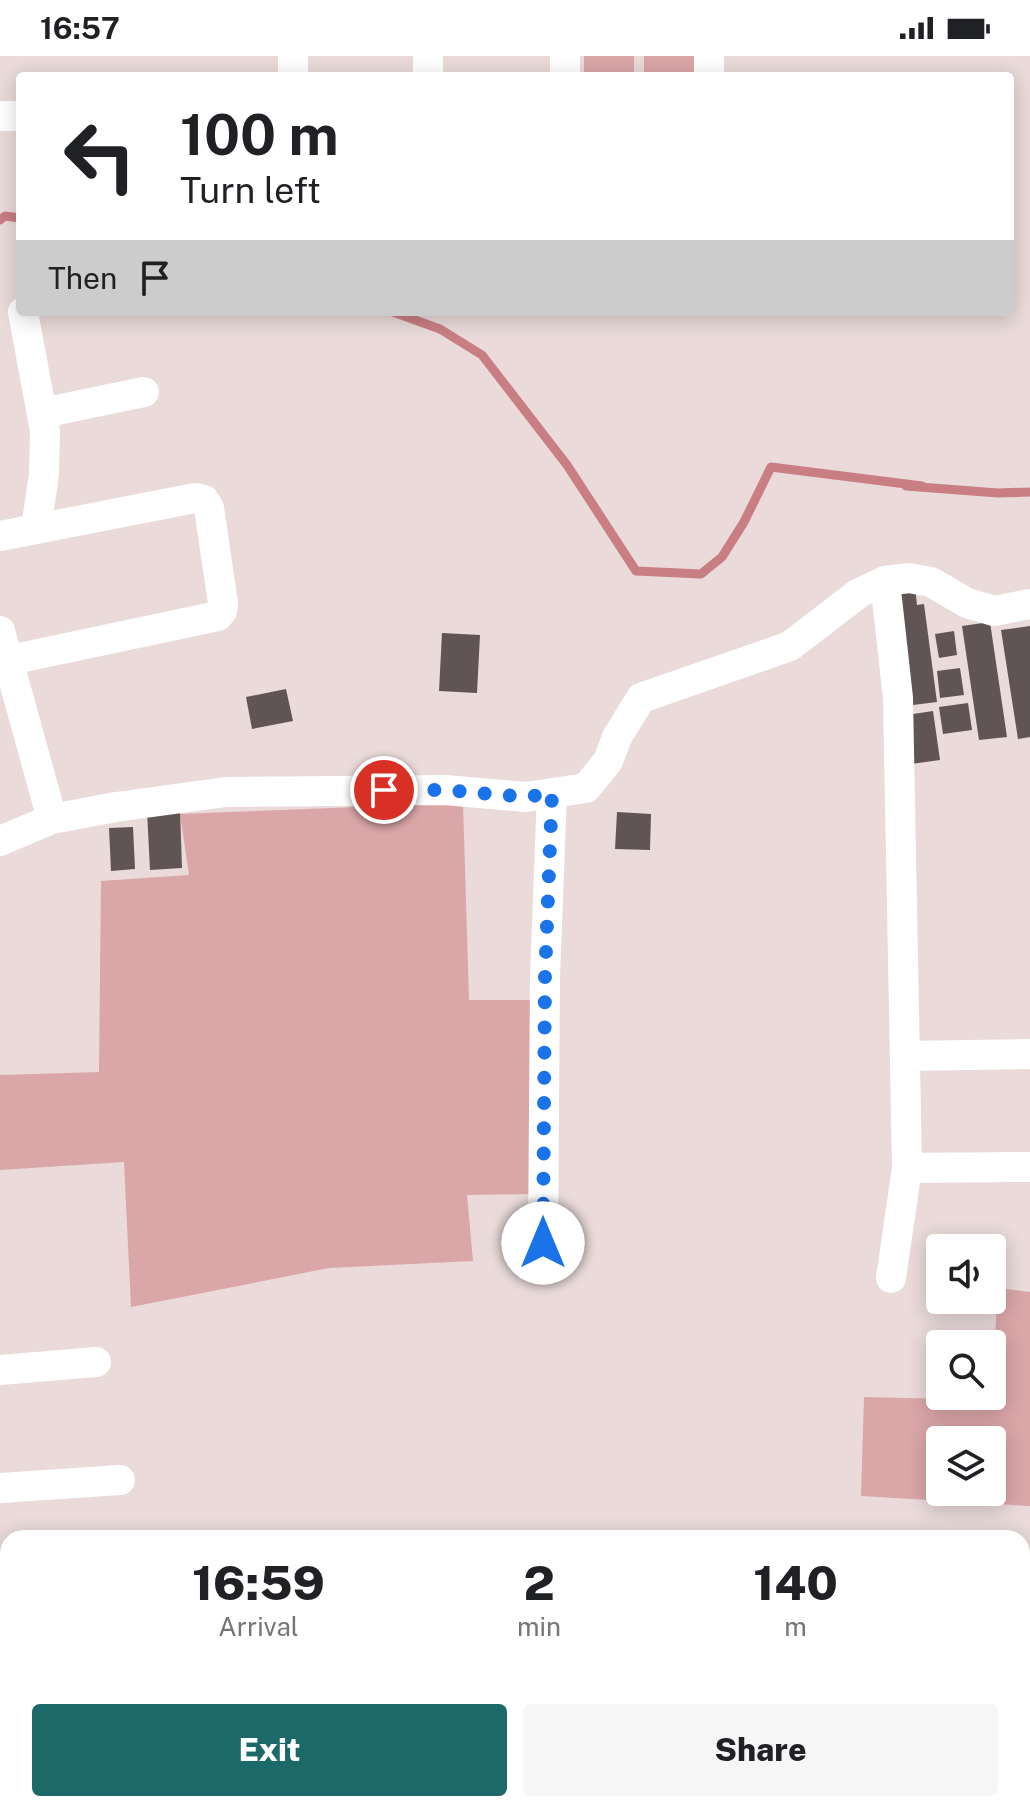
<!DOCTYPE html>
<style>
body{margin:0;font-family:"Public Sans",sans-serif;background:#f6f6f6;color:#202124;height:100vh;display:flex;flex-direction:column;font-size:30px;white-space:nowrap}
*{box-sizing:border-box;margin:0}
p{font-size:26px;color:#757577}
.icon{flex:none;width:44px;height:44px;fill:none;stroke:currentColor;stroke-width:2;stroke-linecap:round;stroke-linejoin:round}
.map{position:relative;flex:1;overflow:hidden}
.sheet{position:absolute;left:0px;top:1474px;width:1030px;height:282px;display:flex;flex-direction:column;background:#fff;border-radius:24px 24px 0 0;box-shadow:0 4px 20px #0003}
.sheet>*{flex:none}
.top-card{position:absolute;left:16px;top:16px;width:998px;height:244px;border-radius:8px;box-shadow:0 4px 20px #0003;background:#fff;color:#202124;overflow:hidden}
.fabs{position:absolute;left:926px;top:1178px;display:grid;gap:16px}
.fabs a{display:grid;place-items:center;width:80px;height:80px;border-radius:8px;background:#fff;box-shadow:0 4px 20px #0003;font-size:40px}
.pin{position:absolute;display:grid;place-items:center;width:68px;height:68px;color:#fff;margin:-34px;border:4px solid #fff;border-radius:50%;box-shadow:0 2px 8px #0007}
.me{position:absolute;width:88px;margin:-44px;rotate:0deg;stroke-linejoin:round;filter:drop-shadow(0 0 6px #0008)}
.turn{display:flex;align-items:center;gap:28px;height:168px;padding:0 32px;font-size:36px}
.turn .icon{width:104px;height:104px;stroke-width:2.5}
.turn b{display:block;font-size:56px;line-height:68px}
.then{display:flex;align-items:center;height:76px;padding:0 32px;background:#0003;gap:16px;font-size:30px}
.eta{display:flex;justify-content:space-evenly;align-items:center;height:136px;text-align:center}
.eta b{font-size:48px;font-weight:800;line-height:56px}
.cta{display:flex;gap:16px;margin-top:auto;padding:16px 32px}
.cta a{flex:1;height:92px;border-radius:8px;background:#1c6969;color:#fff;font-size:32px;font-weight:800;line-height:92px;text-align:center}
.cta a+a{background:#f6f6f6;color:#202124}
.status{display:flex;justify-content:space-between;align-items:center;height:56px;padding:0 40px;background:#fff;direction:ltr}
.status svg{height:22px;fill:currentColor}
.map>svg:first-child{display:block}
.green{fill:#daa6a8;fill-rule:evenodd}
.lines{fill:none;stroke-linecap:round;stroke-linejoin:round}
.stream{stroke:#c87e83;stroke-width:9}
.building{fill:#615455}
.street{stroke:#fff;stroke-width:30}
.route{stroke:#1a73e8;stroke-width:14;stroke-dasharray:0 25.2}
</style>
<div class="status"><b>16:57</b><svg viewBox="0 0 49 12"><path d="M0 12V9h3v3zM5 12V6h3v6zM10 12V3h3v9zM15 12V0h3v12zM26 1h20v11H26zM47 4h2v5h-2z"/></svg></div>
<div class="map">
<svg width="1030" height="1755" viewBox="0 0 1030 1755">
<rect width="100%" height="100%" fill="#eadada"/>
<path class="green" d="M 584,0 L 634,0 L 634,20 L 584,20 Z
M 644,0 L 695,0 L 695,20 L 644,20 Z
M 463,747 L 469,944 L 533,944 L 534,1138 L 467,1139 L 473,1205 L 329,1212 L 131,1251 L 124,1106 L 0,1114 L 0,1019 L 99,1016 L 101,825 L 189,819 L 180,758 Z
M 998,1232 L 1030,1236 L 1030,1450 L 861,1440 L 864,1341 L 991,1344 ZM 940,1384 L 992,1384 L 992,1436 L 940,1436 Z"/>
<g class="lines">
<path class="stream" d="M 0,164 L 5,160 L 20,162
M 393,256 L 440,273 L 482,299 L 567,409 L 636,515 L 701,518 L 722,501 L 744,466 L 771,411 L 922,430 L 906,430 L 998,437 L 1030,436"/>
</g>
<path class="building" d="M 915,531 L 917,549 L 924,548 L 937,646 L 905,650 L 889,534 Z
M 990,566 L 1007,681 L 979,684 L 962,570 Z
M 1030,570 L 1030,681 L 1018,683 L 1001,574 Z
M 954,575 L 957,599 L 939,602 L 935,578 Z
M 442,577 L 480,579 L 477,637 L 439,635 Z
M 960,612 L 964,639 L 940,642 L 937,615 Z
M 286,633 L 293,665 L 252,673 L 246,641 Z
M 968,647 L 972,674 L 943,678 L 939,651 Z
M 933,655 L 940,704 L 911,708 L 900,660 Z
M 180,753 L 182,812 L 150,814 L 147,755 Z
M 617,756 L 651,758 L 650,794 L 615,793 Z
M 133,771 L 135,813 L 111,815 L 109,772 Z"/>
<g class="lines">
<path class="street" d="M 293,20 L 293,0
M 428,20 L 428,0
M 565,20 L 565,0
M 709,20 L 709,0
M 0,60 L 20,60
M 23,256 L 45,375 L 44,418 L 36,473
M 42,357 L 144,336
M 0,480 L 195,442 L 204,444 L 209,452 L 223,547 L 222,555 L 218,560 L 0,606
M 885,525 L 898,642 L 907,1112 L 891,1222
M 0,575 L 52,763
M 0,785 L 52,763 L 116,751 L 226,736 L 445,734 L 526,741 L 586,732 L 608,705 L 617,681 L 641,642 L 790,590 L 859,537 L 885,525 L 909,522 L 931,526 L 967,547 L 994,555 L 1030,548
M 905,1000 L 1030,998
M 907,1112 L 1030,1111
M 543,1187 L 545,921 L 552,737
M 0,1314 L 96,1306
M 0,1432 L 120,1424
M 0,1544 L 8,1544
M 0,1653 L 8,1653"/>
</g>
<g class="lines">
<path class="route" d="M 384,734 L 445,734 L 526,741 L 552,737 L 545,921 L 543,1187"/>
</g>
</svg>
<div class="fabs">
<a><svg class="icon" aria-label="sound" viewBox="0 0 24 24"><path d="M4 9h4l5-4v14l-5-4H4zM17 9q2 3 0 6"/></svg></a>
<a><svg class="icon" aria-label="search" viewBox="0 0 24 24"><circle cx="10" cy="10" r="6"/><path d="M15 15l6 6"/></svg></a>
<a><svg class="icon" aria-label="layers" viewBox="0 0 24 24"><path d="M12 4l9 5-9 5-9-5zM3 14l9 5 9-5"/></svg></a>
</div>
<div class="pin" style="left:384px;top:734px;background:#d93025"><svg class="icon" aria-label="arrive" viewBox="0 0 24 24"><path d="M6 21V4h12l-3 4 3 4H6"/></svg></div>
<svg class="me" style="left:543px;top:1187px" viewBox="-20 -20 40 40"><circle r="19" fill="#fff"/><path d="M0-13L10 11 0 6-10 11z" fill="#1a73e8"/></svg>
<div class="top-card">
<div class="turn"><svg class="icon" aria-label="left" viewBox="0 0 24 24"><path d="M17 20v-9H6M10 6l-5 5 5 5"/></svg><div><b>100 m</b>Turn left</div></div>
<div class="then">Then<svg class="icon" aria-label="arrive" viewBox="0 0 24 24"><path d="M6 21V4h12l-3 4 3 4H6"/></svg></div>
</div>
<section class="sheet">
<div class="eta">
<div><b>16:59</b><p>Arrival</p></div>
<div><b>2</b><p>min</p></div>
<div><b>140</b><p>m</p></div>
</div>
<div class="cta"><a>Exit</a><a>Share</a></div>
</section>
</div>
